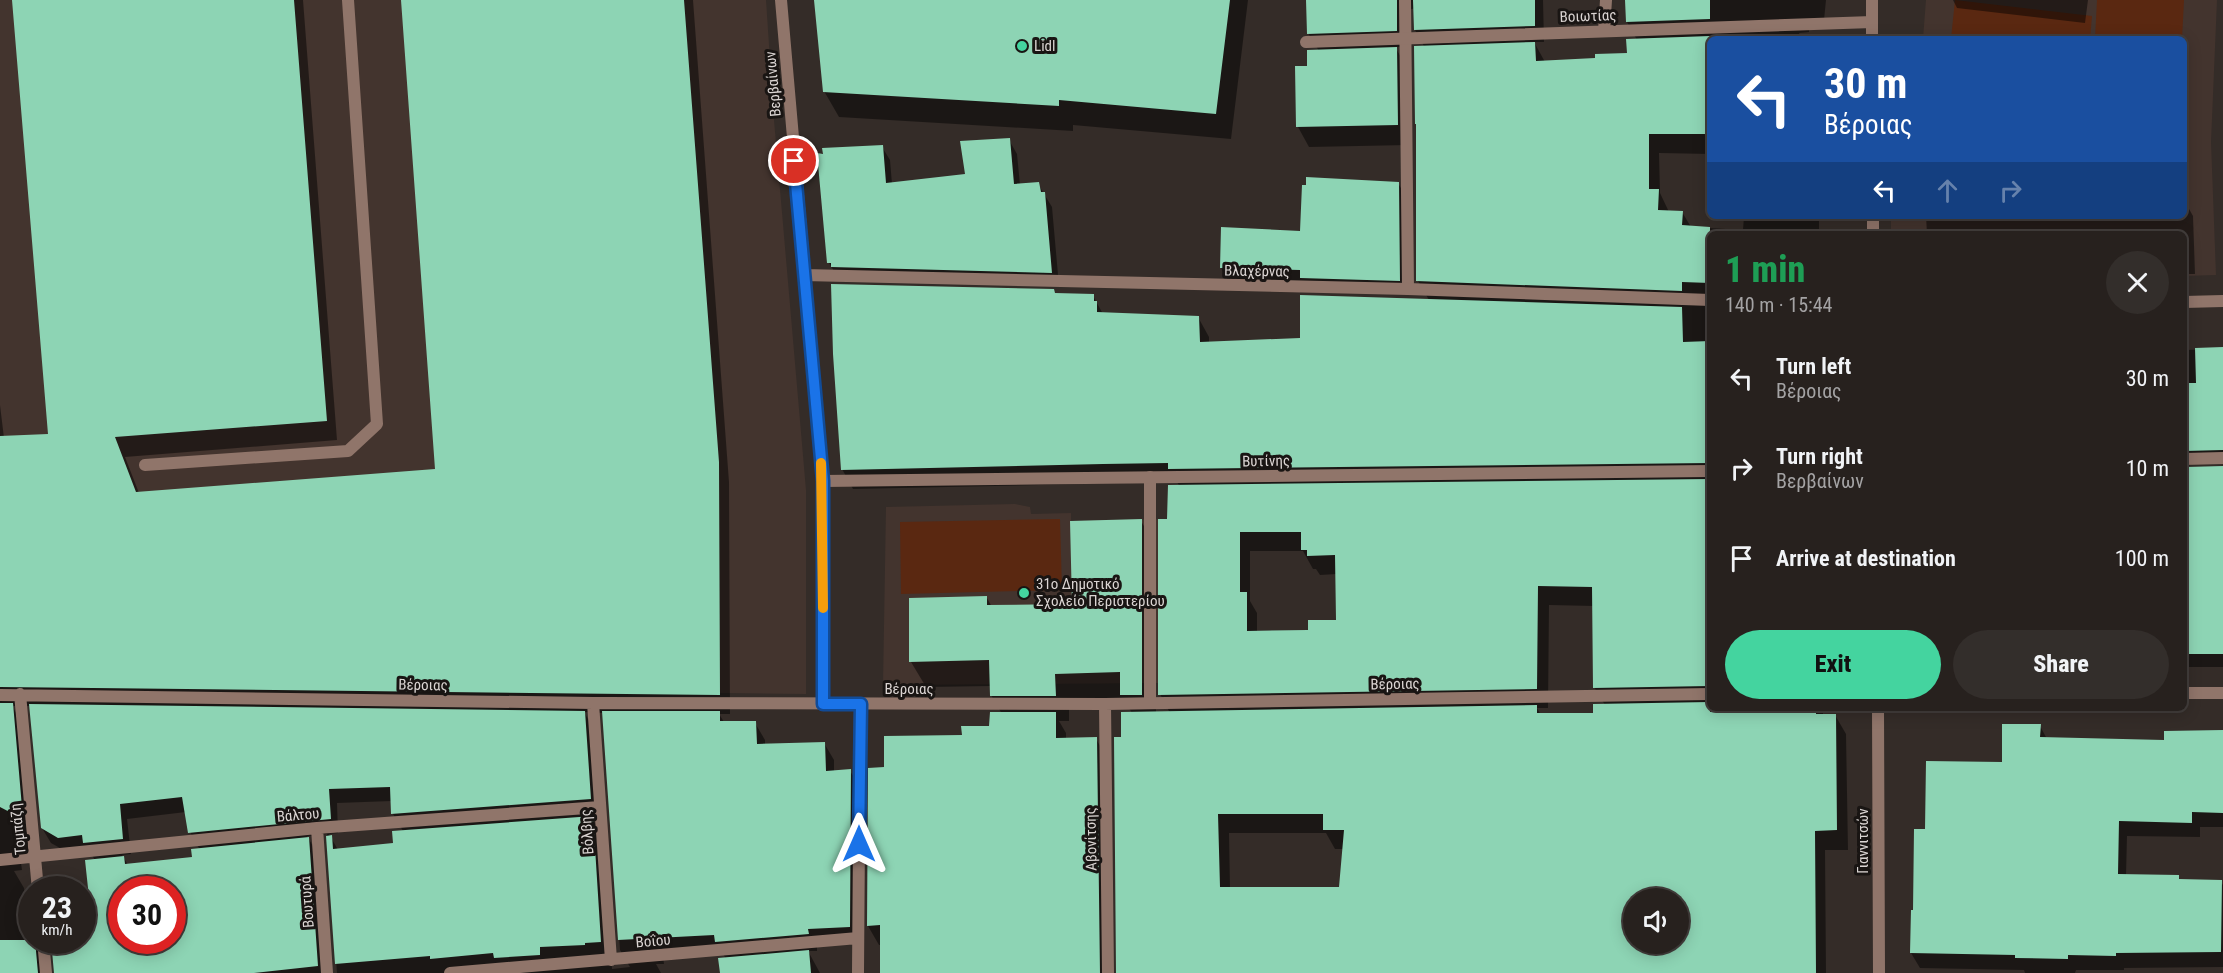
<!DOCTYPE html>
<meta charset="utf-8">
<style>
body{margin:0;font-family:"Roboto Condensed",sans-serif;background:#332e2b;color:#f1f3f6;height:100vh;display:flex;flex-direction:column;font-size:22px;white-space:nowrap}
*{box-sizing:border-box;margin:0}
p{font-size:20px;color:#a4a3a4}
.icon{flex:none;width:33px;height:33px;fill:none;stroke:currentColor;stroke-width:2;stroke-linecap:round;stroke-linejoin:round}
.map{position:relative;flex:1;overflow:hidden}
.drawer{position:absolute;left:1707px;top:231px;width:480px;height:480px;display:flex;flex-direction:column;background:#27211e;border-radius:9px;box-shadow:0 3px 15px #0003,0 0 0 2px #433e3c}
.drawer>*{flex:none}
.top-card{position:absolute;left:1707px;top:36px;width:480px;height:183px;border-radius:9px;box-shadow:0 3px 15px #0003,0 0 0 2px #433e3c;background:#1a4fa0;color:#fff;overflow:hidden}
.tools{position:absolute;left:1623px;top:888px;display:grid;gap:12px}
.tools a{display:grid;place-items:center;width:66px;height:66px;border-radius:50%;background:#27211e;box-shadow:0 3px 15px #0003,0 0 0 2px #433e3c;font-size:30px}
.speed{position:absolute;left:18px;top:876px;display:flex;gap:12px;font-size:30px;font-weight:700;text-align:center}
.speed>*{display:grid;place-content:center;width:78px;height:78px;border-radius:50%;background:#27211e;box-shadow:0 3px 15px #0003,0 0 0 2px #433e3c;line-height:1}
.speed small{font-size:15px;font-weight:400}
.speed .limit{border:9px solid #d22;background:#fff;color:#111}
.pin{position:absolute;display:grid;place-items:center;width:51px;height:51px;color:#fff;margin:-26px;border:3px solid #fff;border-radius:50%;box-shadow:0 2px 6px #0007}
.me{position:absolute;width:66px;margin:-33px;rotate:0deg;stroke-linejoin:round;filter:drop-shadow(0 0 4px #0008)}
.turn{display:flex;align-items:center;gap:21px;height:126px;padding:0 18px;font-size:27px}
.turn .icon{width:78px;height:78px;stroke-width:2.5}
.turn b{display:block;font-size:42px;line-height:51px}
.lanes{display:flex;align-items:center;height:57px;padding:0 18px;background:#0003;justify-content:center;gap:30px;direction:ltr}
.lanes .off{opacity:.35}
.round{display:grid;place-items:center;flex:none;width:63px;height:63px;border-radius:32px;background:#332e2b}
.overview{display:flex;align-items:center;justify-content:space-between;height:102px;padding:0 18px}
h1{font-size:36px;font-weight:800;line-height:45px;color:#1e9e55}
.action{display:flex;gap:12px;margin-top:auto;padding:12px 18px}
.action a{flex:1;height:69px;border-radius:36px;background:#44d49f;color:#111;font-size:24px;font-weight:800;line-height:69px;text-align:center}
.action a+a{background:#332e2b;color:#f1f3f6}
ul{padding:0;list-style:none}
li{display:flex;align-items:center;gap:18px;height:90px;padding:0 18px}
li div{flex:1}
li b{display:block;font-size:22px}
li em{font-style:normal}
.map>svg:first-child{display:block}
.built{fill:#43342e}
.green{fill:#5a2811}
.shadow{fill:#0007;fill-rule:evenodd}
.building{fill:#8dd4b4;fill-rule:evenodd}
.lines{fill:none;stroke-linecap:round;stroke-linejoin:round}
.service{stroke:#90756a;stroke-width:12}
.minor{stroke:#90756a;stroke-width:12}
.route-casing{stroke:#114b97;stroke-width:15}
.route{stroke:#1a73e8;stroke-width:10}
.slow{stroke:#f59e0b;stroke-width:10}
.poi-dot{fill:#44d49f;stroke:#191513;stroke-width:2}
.labels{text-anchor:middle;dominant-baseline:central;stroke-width:6;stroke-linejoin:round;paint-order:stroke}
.street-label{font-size:15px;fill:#dbd5d3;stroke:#191513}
.poi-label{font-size:15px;fill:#dbd5d3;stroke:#191513;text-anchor:start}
</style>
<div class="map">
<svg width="2223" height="973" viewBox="0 0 2223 973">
<rect width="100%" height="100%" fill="#342c28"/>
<path class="built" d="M 0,0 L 766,0 L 774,120 L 806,490 L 806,694 L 0,684 Z
M 1926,0 L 2217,0 L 2211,142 L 2216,275 L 2184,276 L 2184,234 L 1891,234 L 1891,216 L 2184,216 L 2184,39 L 1923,39 Z
M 1015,504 L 1030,507 L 1031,514 L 1071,513 L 1071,521 L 1167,519 L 1164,683 L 883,685 L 886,507 Z"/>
<path class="green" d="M 1955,0 L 2092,16 L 2090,39 L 1951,39 Z
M 2097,0 L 2184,0 L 2182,39 L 2095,39 Z
M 1060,519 L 1062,590 L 901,594 L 900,522 Z"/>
<path class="shadow" d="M 14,0 L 303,0 L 337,440 L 125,457 L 139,493 L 437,471 L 402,0 L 693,0 L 729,482 L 730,714 L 719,714 L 724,722 L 755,723 L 765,740 L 765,745 L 824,743 L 834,760 L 834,772 L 850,771 L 860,787 L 859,944 L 817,946 L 817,951 L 808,951 L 820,973 L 722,973 L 726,959 L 722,952 L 663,956 L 664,964 L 656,964 L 661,973 L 337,973 L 327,834 L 307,836 L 320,858 L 328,973 L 56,973 L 54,952 L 49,953 L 46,973 L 0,973 L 0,405 L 4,438 L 50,436 ZM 12,706 L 31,706 L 42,828 L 51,843 L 67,852 L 88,849 L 95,860 L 92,918 L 82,940 L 32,940 L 32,925 L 28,925 L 24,888 L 14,871 L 22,870 L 21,863 L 30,862 L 27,834 L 33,837 L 23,724 ZM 584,712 L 603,713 L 620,950 L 630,967 L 612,969 L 603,837 L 590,815 L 599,814 L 593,728 ZM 392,801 L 393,814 L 403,831 L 394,844 L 338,850 L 329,834 L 338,833 L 337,803 ZM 186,812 L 190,832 L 200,850 L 194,858 L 128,865 L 122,855 L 131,854 L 127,819 ZM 122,890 L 172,890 L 172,940 L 122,940 Z
M 816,0 L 1248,0 L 1231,139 L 1073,125 L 1073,131 L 839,117 L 824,91 Z
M 1308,0 L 1543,0 L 1544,42 L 1534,42 L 1545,62 L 1597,60 L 1628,55 L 1637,40 L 1627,22 L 1626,0 L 1826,0 L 1824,20 L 1809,21 L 1809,32 L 1799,33 L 1802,39 L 1710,39 L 1710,154 L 1659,153 L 1660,193 L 1669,212 L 1682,212 L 1691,227 L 1743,230 L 1744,216 L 1819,216 L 1819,234 L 1710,234 L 1710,708 L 1823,708 L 1823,715 L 1835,715 L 1846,734 L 1848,850 L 1825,850 L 1826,973 L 1118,973 L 1123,738 L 1132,713 L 1123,698 L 1069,699 L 1069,721 L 1059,721 L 1066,733 L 1066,739 L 1096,739 L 1107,758 L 1110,973 L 882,973 L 881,945 L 879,945 L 868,926 L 886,768 L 990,728 L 1002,714 L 991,695 L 991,686 L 926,687 L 911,662 L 987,598 L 992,607 L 1074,605 L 1141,521 L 1156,547 L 1156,713 L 1170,713 L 1160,694 L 1169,520 L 1180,487 L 1177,482 L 853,489 L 842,469 L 1056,295 L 1093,296 L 1103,314 L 1198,317 L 1209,337 L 1209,343 L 1302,340 L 1429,300 L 1418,281 L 1425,48 L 1415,30 L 1415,8 L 1409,10 L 1406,47 L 1395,47 L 1408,69 L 1409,145 L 1309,147 L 1298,127 L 1309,67 L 1319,51 L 1308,33 ZM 1250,551 L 1303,551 L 1313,569 L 1316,569 L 1320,575 L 1337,574 L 1337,622 L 1310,632 L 1257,632 L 1257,613 L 1250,601 ZM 1549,605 L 1594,606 L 1594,687 L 1605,705 L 1594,714 L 1541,715 L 1537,708 L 1548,708 ZM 1229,833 L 1326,833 L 1335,849 L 1344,849 L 1341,888 L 1230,888 ZM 1634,898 L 1678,898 L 1678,944 L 1634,944 Z
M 1953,0 L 2088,0 L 2085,23 L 1957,8 Z
M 1009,140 L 1017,154 L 1020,185 L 1038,184 L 1052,207 L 1059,286 L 837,276 L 829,263 L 882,147 L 890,160 L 892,184 L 967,175 Z
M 1398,183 L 1406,197 L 1407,294 L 1229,282 L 1221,268 L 1302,233 Z
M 2184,200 L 2193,216 L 2195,274 L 2184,274 L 2184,234 L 1927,234 L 1926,216 L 2184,216 Z
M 2223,349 L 2223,463 L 2192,464 L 2184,468 L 2184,350 Z
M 2223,468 L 2223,667 L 2184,667 L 2184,469 Z
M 2040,726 L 2047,739 L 2166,741 L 2223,733 L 2223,827 L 2200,827 L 2200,837 L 2127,836 L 2126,876 L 2178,877 L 2181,881 L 2221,882 L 2223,885 L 2223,967 L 2124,968 L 2124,970 L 2076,970 L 2075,973 L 2025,973 L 2024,970 L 1920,968 L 1911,953 L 1914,911 L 1926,831 L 2003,764 Z"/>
<path class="building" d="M 12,0 L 294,0 L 327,421 L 115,437 L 136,492 L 435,469 L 401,0 L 684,0 L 719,462 L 720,695 L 0,687 L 0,436 L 48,434 Z
M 814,0 L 1230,0 L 1216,114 L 1059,100 L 1059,106 L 823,92 Z
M 1306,0 L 1397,0 L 1397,31 L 1307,34 Z
M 1413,0 L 1535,0 L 1535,26 L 1414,30 Z
M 1625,0 L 1710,0 L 1710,19 L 1626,22 Z
M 1710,36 L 1710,134 L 1649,134 L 1649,189 L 1659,189 L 1658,210 L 1683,211 L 1682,225 L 1710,227 L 1710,283 L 1682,282 L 1682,291 L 1416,281 L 1416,124 L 1415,124 L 1414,46 L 1535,42 L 1536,61 L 1595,58 L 1595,54 L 1627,53 L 1626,39 Z
M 1397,47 L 1398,125 L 1296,127 L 1295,66 L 1307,66 L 1307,50 Z
M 1010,138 L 1014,184 L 1039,182 L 1041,192 L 1045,192 L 1052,273 L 831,267 L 831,263 L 827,263 L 817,153 L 823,154 L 822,148 L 883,145 L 886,183 L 965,174 L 960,141 Z
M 1306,177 L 1399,182 L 1400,281 L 1300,278 L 1300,270 L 1220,268 L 1221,227 L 1300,231 L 1302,185 L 1306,185 Z
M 831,284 L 1054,289 L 1055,293 L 1094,294 L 1094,301 L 1097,301 L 1097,312 L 1199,316 L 1200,342 L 1300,338 L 1300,295 L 1682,307 L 1683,342 L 1710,341 L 1710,463 L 1168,469 L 1168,463 L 1103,464 L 841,470 L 833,354 Z
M 2223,347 L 2223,450 L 2185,451 L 2184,383 L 2196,383 L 2195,348 Z
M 2223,466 L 2223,654 L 2184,654 L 2184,473 L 2186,473 L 2186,467 Z
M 1710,479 L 1710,686 L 1593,688 L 1592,587 L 1538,586 L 1537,689 L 1158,695 L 1158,519 L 1167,519 L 1168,485 ZM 1240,532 L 1301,532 L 1301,550 L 1307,550 L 1307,556 L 1335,555 L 1336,620 L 1308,620 L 1308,630 L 1247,631 L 1247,592 L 1240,592 Z
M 1142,519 L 1142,695 L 1120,695 L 1120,672 L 1055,674 L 1056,696 L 990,696 L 989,660 L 909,662 L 909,598 L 987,596 L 987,605 L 1072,604 L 1070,521 Z
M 1710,702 L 1710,712 L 1816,710 L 1816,714 L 1836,714 L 1837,830 L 1815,831 L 1816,973 L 1116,973 L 1114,737 L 1121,737 L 1121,712 L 1537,705 L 1537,713 L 1593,713 L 1593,704 ZM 1218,814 L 1323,814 L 1323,830 L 1344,830 L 1339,887 L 1220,887 ZM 1634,898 L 1678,898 L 1678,944 L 1634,944 Z
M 0,703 L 13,703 L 23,819 L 0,807 Z
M 29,704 L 585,711 L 591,799 L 391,814 L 390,787 L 329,789 L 331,819 L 188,833 L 182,797 L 120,804 L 123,839 L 83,843 L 82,835 L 58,838 L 41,828 Z
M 602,711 L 720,711 L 720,721 L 756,721 L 757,744 L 825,742 L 826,771 L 851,769 L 850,927 L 808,929 L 809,934 L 715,942 L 714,935 L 618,940 Z
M 990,712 L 1056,712 L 1056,738 L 1097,737 L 1100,973 L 880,973 L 880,925 L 867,926 L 868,768 L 884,767 L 884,736 L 962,735 L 961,726 L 989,726 Z
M 2002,724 L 2041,724 L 2040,737 L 2164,740 L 2164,731 L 2223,730 L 2223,813 L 2192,812 L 2192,823 L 2119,821 L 2118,874 L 2179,875 L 2179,879 L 2222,880 L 2221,952 L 2116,953 L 2116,956 L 2068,955 L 2068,959 L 2015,958 L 2015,955 L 1910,953 L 1911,910 L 1913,910 L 1914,829 L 1925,829 L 1926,761 L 2002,762 Z
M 593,816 L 601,942 L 585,943 L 585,945 L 540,947 L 540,955 L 494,958 L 493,953 L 430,959 L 430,956 L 335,964 L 326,836 L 332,835 L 333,849 L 393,843 L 392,831 Z
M 309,837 L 318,966 L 254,973 L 54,973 L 51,940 L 82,940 L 82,917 L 91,916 L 85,860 L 124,856 L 125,864 L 192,857 L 191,849 ZM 122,890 L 172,890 L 172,940 L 122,940 Z
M 0,940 L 35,940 L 38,973 L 0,973 Z
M 809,950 L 811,973 L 720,973 L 718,958 Z"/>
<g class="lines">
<path class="service" d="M 1405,0 L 1408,289
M 145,465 L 348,451 L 377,424 L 348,0
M 1150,703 L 1150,477"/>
<path class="minor" d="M 781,0 L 823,481 L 823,704
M 1872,0 L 1872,39
M 1604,31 L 1606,0
M 1306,42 L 1872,22
M 1873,216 L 1873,234
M 804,275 L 1408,289 L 1710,300
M 2184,302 L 2223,301
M 2184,459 L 2223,458
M 823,481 L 1710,471
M 2184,693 L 2223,693
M 20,694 L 38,890
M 0,695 L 593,703 L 1105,704 L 1710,694
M 593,703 L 611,960
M 1105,704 L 1108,973
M 1878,708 L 1879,973
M 317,828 L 327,973
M 0,860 L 317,828 L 600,807
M 43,940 L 46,973
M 450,973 L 858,938
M 858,973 L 860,704"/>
</g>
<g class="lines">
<g class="route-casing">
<path id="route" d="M 794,161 L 823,481 L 823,704 L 861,704 L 859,844"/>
</g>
<use href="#route" class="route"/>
<path class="slow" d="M 821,463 L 823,608"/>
</g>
<g class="poi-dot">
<circle cx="1022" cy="46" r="6"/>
<circle cx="1024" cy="593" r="6"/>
</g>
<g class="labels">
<g class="street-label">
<text transform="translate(1588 16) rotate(-2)">Βοιωτίας</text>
<text transform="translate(773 84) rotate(-95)">Βερβαίνων</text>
<text transform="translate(1257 271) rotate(1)">Βλαχέρνας</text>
<text transform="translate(1266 461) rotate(-1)">Βυτίνης</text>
<text transform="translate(1395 684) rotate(-1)">Βέροιας</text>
<text transform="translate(423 685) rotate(1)">Βέροιας</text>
<text x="909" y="689">Βέροιας</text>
<text transform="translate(298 815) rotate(-5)">Βάλτου</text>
<text transform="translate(18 829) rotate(-96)">Τομπάζη</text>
<text transform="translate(587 832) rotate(-94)">Βόλβης</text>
<text transform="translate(1091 839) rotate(-91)">Αβονίτσης</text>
<text transform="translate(1863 841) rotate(-90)">Γιαννιτσών</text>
<text transform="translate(307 902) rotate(-94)">Βουτυρά</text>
<text transform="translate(653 941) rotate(-5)">Βοΐου</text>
</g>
<g class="poi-label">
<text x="1034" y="46">Lidl</text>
<text x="1036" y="584">31ο Δημοτικό<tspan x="1036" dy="17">Σχολείο Περιστερίου</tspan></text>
</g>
</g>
</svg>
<div class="tools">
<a><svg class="icon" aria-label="sound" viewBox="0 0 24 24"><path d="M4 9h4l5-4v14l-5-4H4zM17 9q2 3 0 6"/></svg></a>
</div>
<div class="speed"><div>23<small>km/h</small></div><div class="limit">30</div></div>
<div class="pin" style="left:794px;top:161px;background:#d93025"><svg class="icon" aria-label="arrive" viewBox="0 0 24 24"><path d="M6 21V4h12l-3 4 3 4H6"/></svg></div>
<svg class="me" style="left:859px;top:844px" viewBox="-20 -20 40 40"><path d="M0-17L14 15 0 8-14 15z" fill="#1a73e8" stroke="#fff" stroke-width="4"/></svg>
<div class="top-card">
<div class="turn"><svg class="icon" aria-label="left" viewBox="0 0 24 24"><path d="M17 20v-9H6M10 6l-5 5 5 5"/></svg><div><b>30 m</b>Βέροιας</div></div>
<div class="lanes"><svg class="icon" aria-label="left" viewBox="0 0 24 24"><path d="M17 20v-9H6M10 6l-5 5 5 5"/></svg><svg class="icon off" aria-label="ahead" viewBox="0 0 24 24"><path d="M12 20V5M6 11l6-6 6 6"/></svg><svg class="icon off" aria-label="right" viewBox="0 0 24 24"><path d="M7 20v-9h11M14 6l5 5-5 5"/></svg></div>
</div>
<section class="drawer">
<div class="overview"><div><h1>1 min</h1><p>140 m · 15:44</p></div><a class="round"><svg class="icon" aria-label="close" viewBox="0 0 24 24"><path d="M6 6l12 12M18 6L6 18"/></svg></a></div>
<ul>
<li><svg class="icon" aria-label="left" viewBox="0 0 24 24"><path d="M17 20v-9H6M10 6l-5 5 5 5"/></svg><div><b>Turn left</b><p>Βέροιας</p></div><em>30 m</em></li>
<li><svg class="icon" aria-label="right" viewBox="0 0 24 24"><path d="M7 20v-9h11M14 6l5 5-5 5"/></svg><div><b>Turn right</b><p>Βερβαίνων</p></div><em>10 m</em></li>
<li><svg class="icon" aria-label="arrive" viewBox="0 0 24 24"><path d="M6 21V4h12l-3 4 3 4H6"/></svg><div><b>Arrive at destination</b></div><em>100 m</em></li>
</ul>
<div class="action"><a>Exit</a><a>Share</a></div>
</section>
</div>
